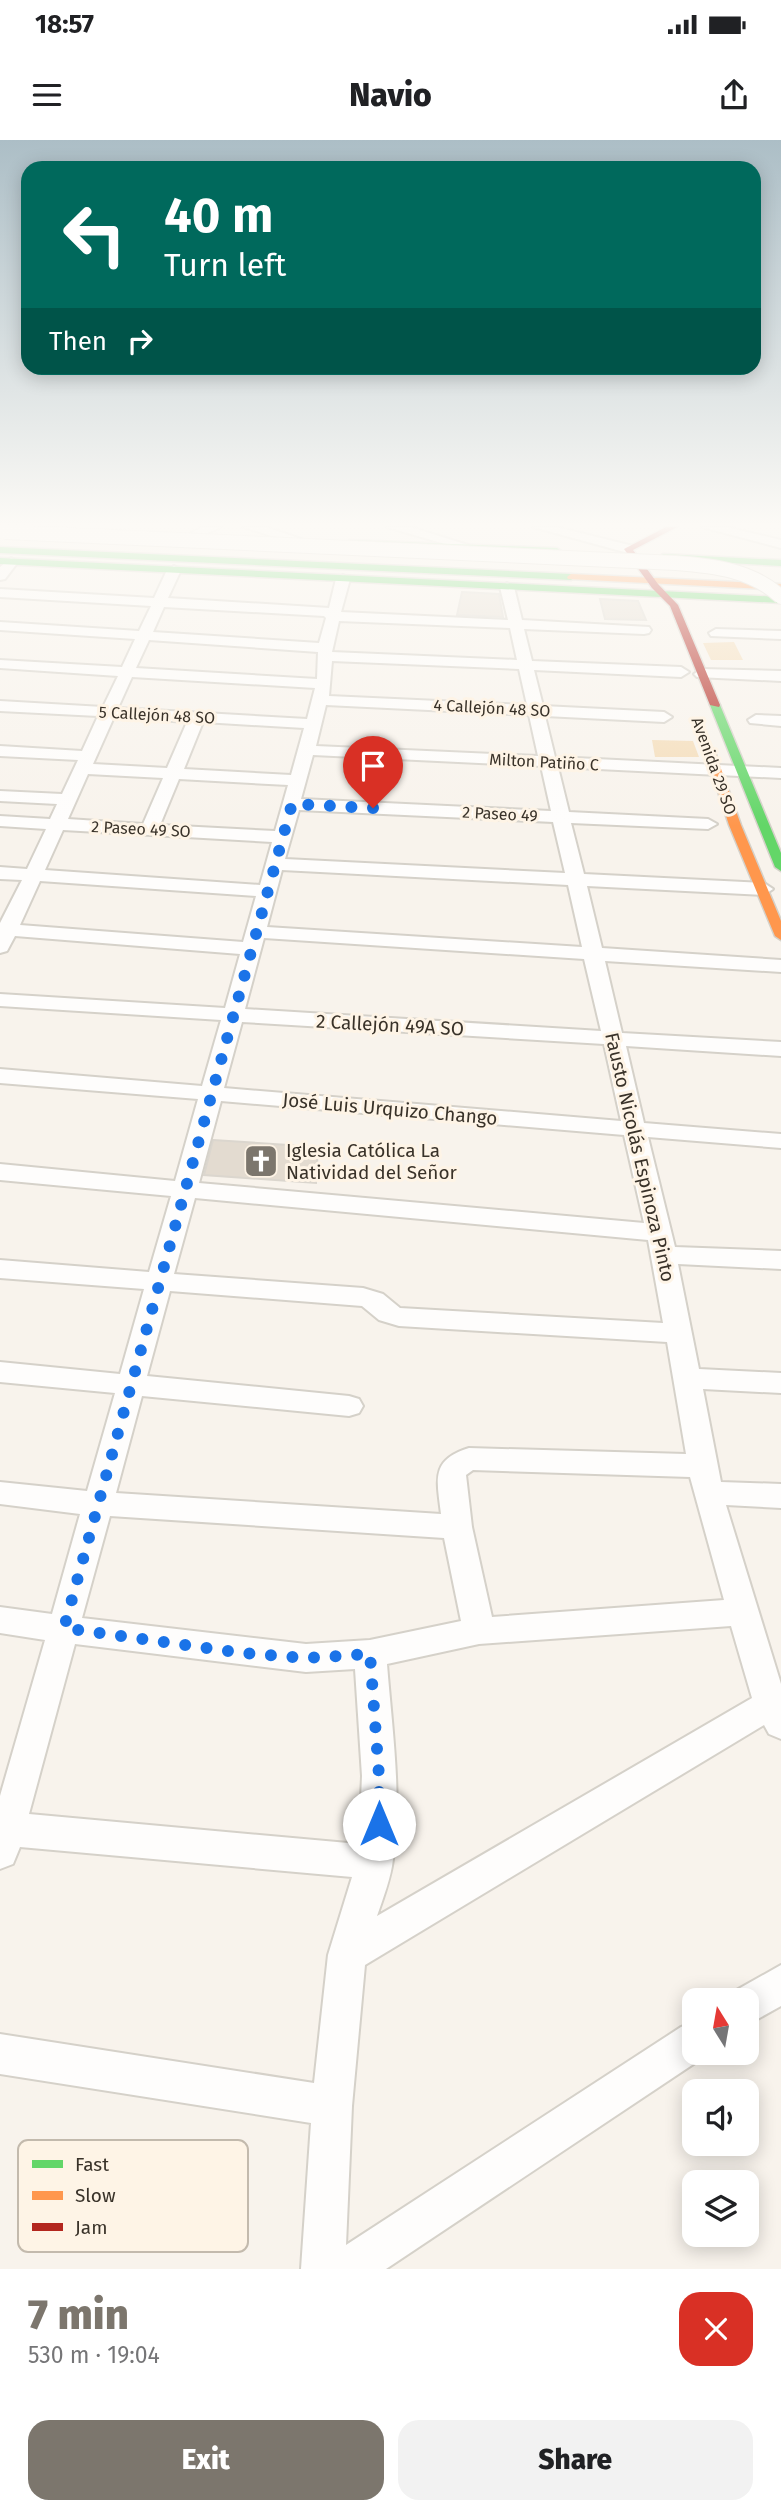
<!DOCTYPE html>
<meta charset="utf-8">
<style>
body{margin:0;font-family:"Fira Sans",sans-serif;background:#f2f2f2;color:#202124;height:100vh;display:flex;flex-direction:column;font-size:26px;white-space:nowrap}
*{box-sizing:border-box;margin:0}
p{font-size:23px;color:#757577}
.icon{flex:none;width:38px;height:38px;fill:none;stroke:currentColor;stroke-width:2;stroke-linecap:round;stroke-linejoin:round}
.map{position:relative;height:2129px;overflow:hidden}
.sheet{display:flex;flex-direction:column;background:#fff;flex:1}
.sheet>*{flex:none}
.top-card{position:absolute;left:21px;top:21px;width:740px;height:214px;border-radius:21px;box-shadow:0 4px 18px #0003;background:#00695c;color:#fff;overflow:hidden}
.needle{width:46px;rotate:349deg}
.controls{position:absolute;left:682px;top:1848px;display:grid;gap:14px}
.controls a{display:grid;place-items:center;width:77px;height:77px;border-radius:14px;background:#fff;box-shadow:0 4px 18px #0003;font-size:35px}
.pin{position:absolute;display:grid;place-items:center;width:60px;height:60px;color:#fff;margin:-72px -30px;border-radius:50% 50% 50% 0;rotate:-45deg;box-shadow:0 0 7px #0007}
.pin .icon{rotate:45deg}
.me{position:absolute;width:77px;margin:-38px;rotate:0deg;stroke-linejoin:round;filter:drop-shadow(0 0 5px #0008)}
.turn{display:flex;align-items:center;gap:24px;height:147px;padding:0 28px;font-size:32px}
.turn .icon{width:91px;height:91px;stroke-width:2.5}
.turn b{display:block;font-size:49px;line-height:60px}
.then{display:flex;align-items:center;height:66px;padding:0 28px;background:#0003;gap:14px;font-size:26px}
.round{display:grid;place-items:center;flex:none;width:74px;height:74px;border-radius:21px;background:#f2f2f2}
.summary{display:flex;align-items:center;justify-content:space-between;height:119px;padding:0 28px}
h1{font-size:42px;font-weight:800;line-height:52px;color:#7c766d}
.primary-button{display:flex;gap:14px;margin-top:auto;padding:14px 28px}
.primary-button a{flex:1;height:80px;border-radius:21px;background:#7c766d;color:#fff;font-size:28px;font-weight:800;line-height:80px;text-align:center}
.primary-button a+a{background:#f2f2f2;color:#202124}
.status{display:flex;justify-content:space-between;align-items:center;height:49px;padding:0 35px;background:#fff;direction:ltr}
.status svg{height:19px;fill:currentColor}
header{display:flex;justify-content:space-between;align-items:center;height:91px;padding:0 28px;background:#fff;font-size:32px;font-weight:800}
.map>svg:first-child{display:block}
.green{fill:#f4dcb8}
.building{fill:#e3dbd0;stroke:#dbd6ce;stroke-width:2}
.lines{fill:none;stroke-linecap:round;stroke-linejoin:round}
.street-casing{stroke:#d5d1c9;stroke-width:4}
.fast-casing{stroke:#d5d1c9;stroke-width:3}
.slow-casing{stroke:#d5d1c9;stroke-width:3}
.jam-casing{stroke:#d5d1c9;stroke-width:3}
.street{fill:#fefdfc;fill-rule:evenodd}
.fast{fill:#63d668;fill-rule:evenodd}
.slow{fill:#ff974d;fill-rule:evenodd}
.jam{fill:#b3261e;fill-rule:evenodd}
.street-bridge-casing{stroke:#d5d1c9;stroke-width:16;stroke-linecap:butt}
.street-bridge{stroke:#fefdfc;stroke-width:14}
.route{stroke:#1a73e8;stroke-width:12;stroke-dasharray:0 21.6}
.labels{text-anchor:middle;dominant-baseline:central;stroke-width:6;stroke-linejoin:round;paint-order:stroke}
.far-street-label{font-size:16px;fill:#393229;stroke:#fef4e6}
.street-label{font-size:19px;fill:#393229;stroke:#fef4e6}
.poi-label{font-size:19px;fill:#393229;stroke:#fef4e6;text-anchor:start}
.key{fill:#fef4e6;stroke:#c3baad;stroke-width:2}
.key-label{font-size:19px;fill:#393229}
</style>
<div class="status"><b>18:57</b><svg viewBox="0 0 49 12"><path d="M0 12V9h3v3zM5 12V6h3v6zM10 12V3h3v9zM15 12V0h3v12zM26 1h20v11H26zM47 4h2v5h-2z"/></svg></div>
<header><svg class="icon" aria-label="menu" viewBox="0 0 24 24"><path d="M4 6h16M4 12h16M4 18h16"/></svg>Navio<svg class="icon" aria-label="share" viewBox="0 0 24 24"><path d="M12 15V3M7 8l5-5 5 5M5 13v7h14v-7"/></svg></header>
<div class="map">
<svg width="781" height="2129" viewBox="0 0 781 2129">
<rect width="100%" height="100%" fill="#f8f3ec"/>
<path class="green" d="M 734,502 L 743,520 L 711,520 L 703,503 Z
M 652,600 L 693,601 L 699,617 L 655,617 Z"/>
<path class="building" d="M 462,452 L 499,454 L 503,477 L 457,475 Z
M 600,459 L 638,461 L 646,480 L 605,479 Z
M 213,1000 L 318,1007 L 316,1043 L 204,1035 Z"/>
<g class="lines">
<g class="street-casing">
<path id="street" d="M 202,387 L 221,387 L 194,399 L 188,395 Z
M 243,387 L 265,387 L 304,400 L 298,404 Z
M 387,387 L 410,387 L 468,405 L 462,409 Z
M 533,387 L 556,387 L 633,406 L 634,409 L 628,413 Z
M 702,387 L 726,387 L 781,400 L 781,408 Z
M 11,418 L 18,422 L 5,439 L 0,440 L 0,427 Z
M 174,426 L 181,430 L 168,458 L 329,468 L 336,439 L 343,435 L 350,439 L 341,472 L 508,480 L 500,447 L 507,443 L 514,447 L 522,480 L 649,487 L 651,490 L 649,493 L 644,494 L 524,489 L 532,521 L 681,527 L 689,532 L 681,537 L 534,530 L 543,566 L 664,572 L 672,577 L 664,582 L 545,576 L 555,617 L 781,628 L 781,638 L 558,627 L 569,672 L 708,679 L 717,684 L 708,689 L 571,683 L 584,734 L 764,743 L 773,749 L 764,755 L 587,746 L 602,808 L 781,820 L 781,832 L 605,821 L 622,893 L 781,902 L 781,916 L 626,906 L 644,983 L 781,994 L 781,1008 L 648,997 L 675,1107 L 781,1111 L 781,1129 L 678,1124 L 699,1229 L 781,1233 L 781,1253 L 703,1249 L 721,1342 L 781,1344 L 781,1368 L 726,1365 L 781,1544 L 781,1599 L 769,1594 L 764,1585 L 365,1825 L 352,1966 L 346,2105 L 681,1887 L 695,1881 L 695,1913 L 710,1913 L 386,2129 L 301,2129 L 311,1983 L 0,1934 L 0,1894 L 314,1943 L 328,1815 L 352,1737 L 20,1707 L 13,1724 L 0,1729 L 0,1656 L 45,1500 L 0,1493 L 0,1467 L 52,1474 L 80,1374 L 0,1364 L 0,1342 L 87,1351 L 115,1253 L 0,1242 L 0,1222 L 120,1234 L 144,1149 L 0,1138 L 0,1120 L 149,1132 L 171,1056 L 0,1040 L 0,1024 L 175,1041 L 198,959 L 0,943 L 0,929 L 202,946 L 221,880 L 0,866 L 0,854 L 225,868 L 240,814 L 15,796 L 7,811 L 0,813 L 0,783 L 22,740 L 0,739 L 0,727 L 27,729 L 46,689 L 0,686 L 0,676 L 50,679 L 57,664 L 0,661 L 0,651 L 62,654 L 78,620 L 0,616 L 0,606 L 82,611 L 98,576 L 0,571 L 0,561 L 103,567 L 118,536 L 0,528 L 0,520 L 122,527 L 135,499 L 0,490 L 0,482 L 139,491 L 151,466 L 0,457 L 0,449 L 154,458 L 167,430 ZM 164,467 L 324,476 L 326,478 L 319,503 L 153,492 ZM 339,481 L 510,488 L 517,520 L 332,512 ZM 149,500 L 318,512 L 317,539 L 136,528 ZM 332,521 L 519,529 L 527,565 L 329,556 ZM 132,537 L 315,548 L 307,579 L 118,568 ZM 326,565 L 529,575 L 538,616 L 316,606 ZM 114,577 L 187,582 L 167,628 L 93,624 ZM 203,582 L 304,588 L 291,635 L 184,629 ZM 313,615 L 541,626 L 551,671 L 301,659 ZM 88,634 L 163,638 L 143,684 L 68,679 ZM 179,639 L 288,645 L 275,691 L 160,685 ZM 299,670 L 553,682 L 565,733 L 285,719 ZM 63,690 L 272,702 L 260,745 L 45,730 ZM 282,730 L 568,745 L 582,807 L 267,787 ZM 40,741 L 256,756 L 243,802 L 20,785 ZM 264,798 L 584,819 L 601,891 L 245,869 ZM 242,882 L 604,904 L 621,981 L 224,948 ZM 221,961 L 624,995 L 644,1083 L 199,1043 ZM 195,1058 L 648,1100 L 663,1183 L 400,1168 L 383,1154 L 363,1148 L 174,1134 ZM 170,1151 L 362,1166 L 379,1180 L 399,1186 L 667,1202 L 686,1314 L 469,1308 C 430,1320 437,1340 441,1374 L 116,1353 L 142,1256 L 349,1276 L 359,1273 L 363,1266 L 359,1259 L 349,1256 L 147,1236 ZM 473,1330 L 690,1337 L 724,1460 L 492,1477 L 472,1387 L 466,1335 ZM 110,1376 L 444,1398 L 461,1481 L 370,1500 L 306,1504 L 82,1478 ZM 731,1486 L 752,1558 L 377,1776 C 383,1758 391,1738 393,1719 C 402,1655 392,1589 387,1524 L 479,1504 ZM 75,1504 L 306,1532 L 355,1529 L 362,1636 L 359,1704 L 29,1674 Z
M 716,489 L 781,491 L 781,499 L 711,496 L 709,493 Z
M 702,529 L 781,531 L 781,541 L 697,537 L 694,534 Z
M 756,575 L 781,576 L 781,586 L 750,583 L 748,580 Z
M 781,1825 L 781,1866 L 747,1885 L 747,1860 L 730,1860 L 733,1852 Z"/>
</g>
<g class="fast-casing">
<path id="fast" d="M 349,400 L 557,408 L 561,411 L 557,414 L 352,404 L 349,404 Z
M 0,407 L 571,434 L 575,437 L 571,440 L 0,413 Z
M 663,414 L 781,420 L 781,426 L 660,419 L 659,417 Z
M 0,418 L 781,457 L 781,463 L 0,424 Z
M 715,562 L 720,565 L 781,713 L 781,731 L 775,727 L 710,565 Z"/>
</g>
<g class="slow-casing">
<path id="slow" d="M 571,434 L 781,444 L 781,450 L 568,439 L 567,437 Z
M 705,607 L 714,609 L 741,685 L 781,781 L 781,800 L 775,796 L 729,685 L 704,609 Z"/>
</g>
<g class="jam-casing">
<path id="jam" d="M 666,387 L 677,387 L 633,410 L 658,444 L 678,465 L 720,565 L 719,567 L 710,565 L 670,466 L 652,448 L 624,409 Z"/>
</g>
<use href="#street" class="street"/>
<use href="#fast" class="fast"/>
<use href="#slow" class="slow"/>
<use href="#jam" class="jam"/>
<g class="street-bridge-casing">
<path id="street-bridge" d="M 5,392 L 676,423 C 714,426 752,430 781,457"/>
</g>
<use href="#street-bridge" class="street-bridge"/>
</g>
<linearGradient id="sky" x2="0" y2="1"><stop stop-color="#acbec6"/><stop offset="0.56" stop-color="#fcfaf6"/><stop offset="1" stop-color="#fcfaf6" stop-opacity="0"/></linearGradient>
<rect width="781" height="686" fill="url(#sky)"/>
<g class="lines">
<path class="route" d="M 373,668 L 292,664 L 64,1488 L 243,1513 L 306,1518 L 370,1514 L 379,1636 L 379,1684"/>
</g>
<defs>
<g id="church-square" transform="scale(1.75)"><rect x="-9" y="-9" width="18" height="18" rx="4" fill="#7c766d" stroke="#fef4e6"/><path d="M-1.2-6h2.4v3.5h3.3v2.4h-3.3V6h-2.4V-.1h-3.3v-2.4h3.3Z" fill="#fff"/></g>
</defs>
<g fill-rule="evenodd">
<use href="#church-square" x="261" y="1021"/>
</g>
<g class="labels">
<g class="far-street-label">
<text transform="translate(492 568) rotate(3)">4 Callejón 48 SO</text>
<text transform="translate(157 575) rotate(3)">5 Callejón 48 SO</text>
<text transform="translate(544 622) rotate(3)">Milton Patiño C</text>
<text transform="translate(714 626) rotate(70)">Avenida 29 SO</text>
<text transform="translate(500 674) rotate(3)">2 Paseo 49</text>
<text transform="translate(141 689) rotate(3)">2 Paseo 49 SO</text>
</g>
<g class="street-label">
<text transform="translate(390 885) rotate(3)">2 Callejón 49A SO</text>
<text transform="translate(390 969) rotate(5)">José Luis Urquizo Chango</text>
<text transform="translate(640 1017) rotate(77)">Fausto Nicolás Espinoza Pinto</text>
</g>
<g class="poi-label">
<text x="286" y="1010">Iglesia Católica La<tspan x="286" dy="22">Natividad del Señor</tspan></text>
</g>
</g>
<rect x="18" y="2000" width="230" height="112" rx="10" class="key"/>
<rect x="32" y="2020" width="31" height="8" fill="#63d668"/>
<rect x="32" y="2051" width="31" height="9" fill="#ff974d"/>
<rect x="32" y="2083" width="31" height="8" fill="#b3261e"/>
<g class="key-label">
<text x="75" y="2031">Fast</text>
<text x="75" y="2062">Slow</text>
<text x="75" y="2094">Jam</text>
</g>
</svg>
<div class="controls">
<a><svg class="needle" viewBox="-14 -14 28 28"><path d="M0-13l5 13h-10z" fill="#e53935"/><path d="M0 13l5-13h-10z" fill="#757577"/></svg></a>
<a><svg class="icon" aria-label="sound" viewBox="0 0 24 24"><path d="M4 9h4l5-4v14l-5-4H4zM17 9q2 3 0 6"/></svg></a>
<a><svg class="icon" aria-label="layers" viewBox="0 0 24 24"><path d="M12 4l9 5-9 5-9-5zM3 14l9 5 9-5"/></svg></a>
</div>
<div class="pin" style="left:373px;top:668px;background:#d93025"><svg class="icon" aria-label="arrive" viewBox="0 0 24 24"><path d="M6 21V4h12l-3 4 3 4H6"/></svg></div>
<svg class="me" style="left:379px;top:1684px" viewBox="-20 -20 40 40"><circle r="19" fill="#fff"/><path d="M0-13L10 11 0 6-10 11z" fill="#1a73e8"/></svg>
<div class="top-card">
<div class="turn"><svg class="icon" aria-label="left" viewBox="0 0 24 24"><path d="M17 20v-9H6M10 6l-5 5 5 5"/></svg><div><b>40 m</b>Turn left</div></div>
<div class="then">Then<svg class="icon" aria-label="right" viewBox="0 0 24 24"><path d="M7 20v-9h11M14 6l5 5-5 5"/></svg></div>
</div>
</div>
<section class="sheet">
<div class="summary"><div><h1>7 min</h1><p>530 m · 19:04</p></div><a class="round" style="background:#d93025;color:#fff"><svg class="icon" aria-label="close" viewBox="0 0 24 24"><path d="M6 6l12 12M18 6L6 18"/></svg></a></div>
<div class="primary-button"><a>Exit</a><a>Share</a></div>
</section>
